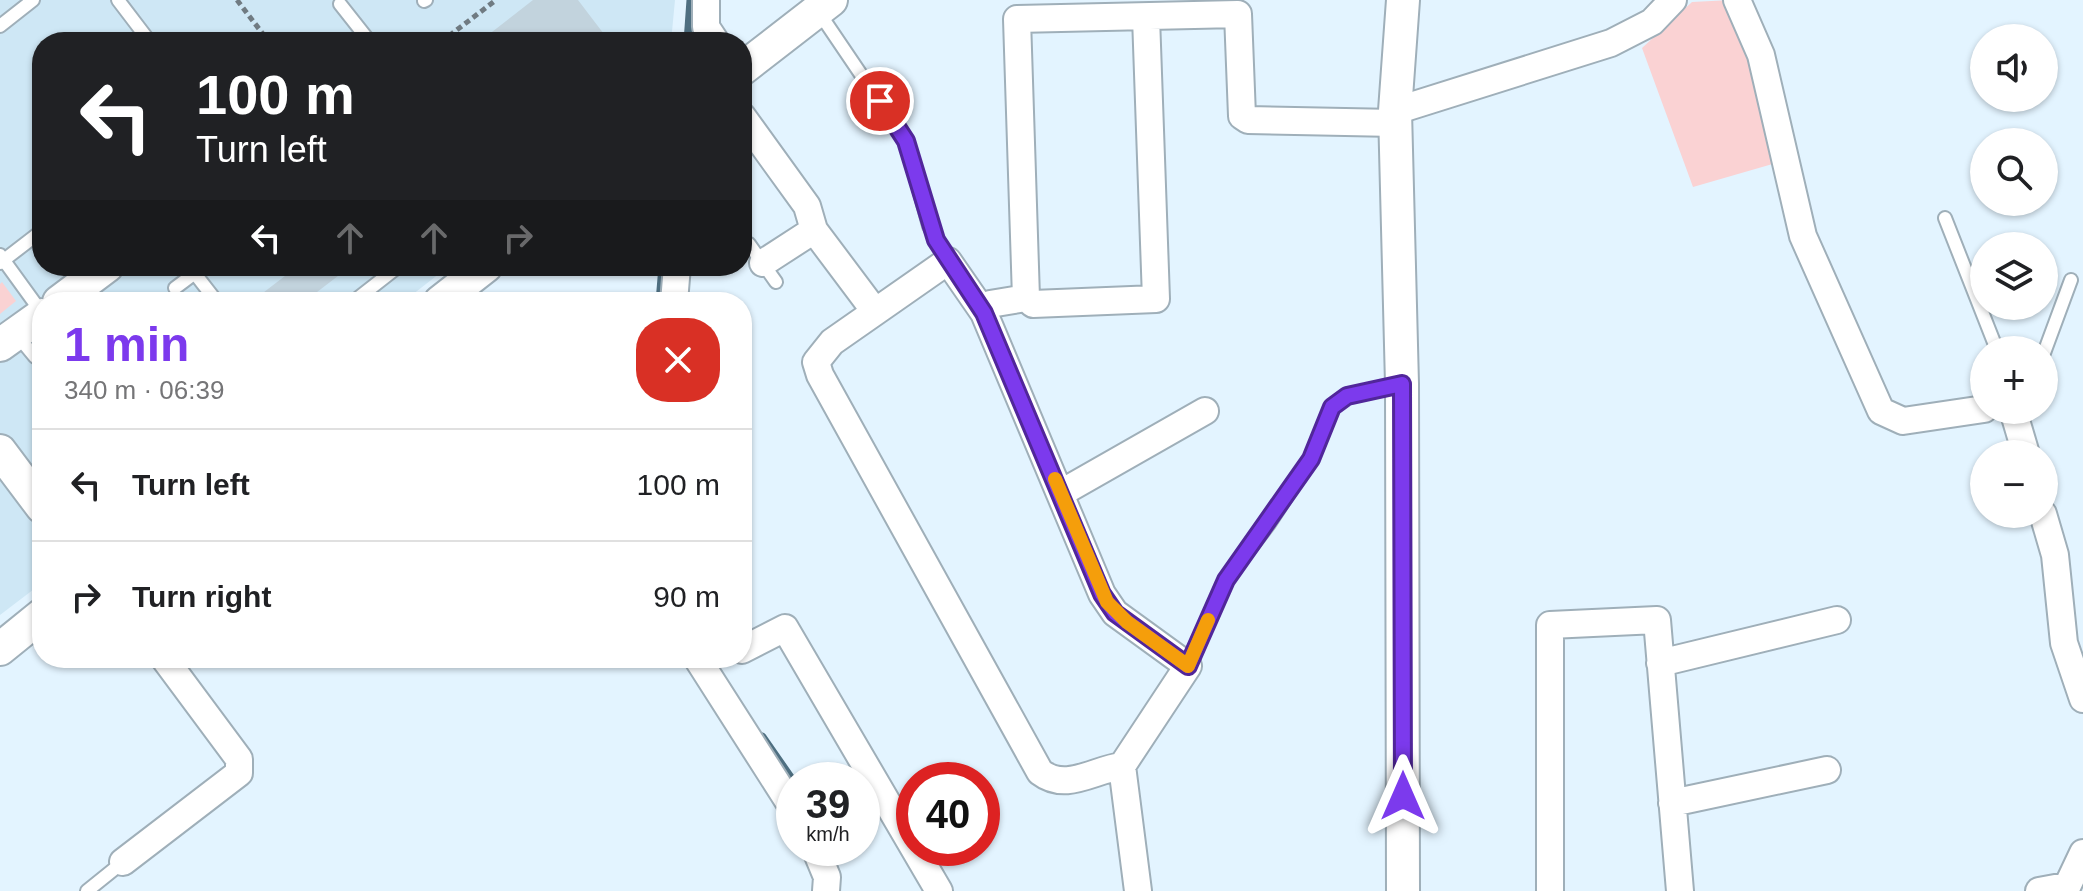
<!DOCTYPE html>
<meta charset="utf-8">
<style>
body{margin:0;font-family:Arial,sans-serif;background:#f2f2f2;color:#202124;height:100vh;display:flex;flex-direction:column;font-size:30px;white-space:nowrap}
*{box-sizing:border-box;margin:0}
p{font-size:26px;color:#757577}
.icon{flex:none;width:44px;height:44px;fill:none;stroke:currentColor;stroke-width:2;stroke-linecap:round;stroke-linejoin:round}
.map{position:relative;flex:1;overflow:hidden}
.drawer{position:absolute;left:32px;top:292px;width:720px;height:376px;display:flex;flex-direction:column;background:#fff;border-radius:32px;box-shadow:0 2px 6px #0004}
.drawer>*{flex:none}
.guide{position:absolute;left:32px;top:32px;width:720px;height:244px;border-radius:32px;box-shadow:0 2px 6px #0004;background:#202124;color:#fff;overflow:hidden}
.fabs{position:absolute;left:1970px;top:24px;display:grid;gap:16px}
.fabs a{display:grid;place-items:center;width:88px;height:88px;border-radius:50%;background:#fff;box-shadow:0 2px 6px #0004;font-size:40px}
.speed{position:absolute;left:776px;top:762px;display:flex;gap:16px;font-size:40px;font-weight:700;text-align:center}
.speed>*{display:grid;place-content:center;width:104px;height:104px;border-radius:50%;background:#fff;box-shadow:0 2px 6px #0004;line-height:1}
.speed small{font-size:20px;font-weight:400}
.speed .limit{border:12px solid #d22;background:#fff;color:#111}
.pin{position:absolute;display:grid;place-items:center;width:68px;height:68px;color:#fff;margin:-34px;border:4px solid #fff;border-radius:50%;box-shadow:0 2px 8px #0007}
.me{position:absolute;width:88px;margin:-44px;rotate:0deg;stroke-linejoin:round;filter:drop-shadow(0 0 6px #0008)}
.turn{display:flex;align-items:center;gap:28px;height:168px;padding:0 32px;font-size:36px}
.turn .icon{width:104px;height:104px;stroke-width:2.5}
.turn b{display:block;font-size:56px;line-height:68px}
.lanes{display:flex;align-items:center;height:76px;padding:0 32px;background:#0003;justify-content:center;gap:40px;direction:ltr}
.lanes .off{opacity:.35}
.round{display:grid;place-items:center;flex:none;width:84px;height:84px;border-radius:32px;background:#f2f2f2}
.headline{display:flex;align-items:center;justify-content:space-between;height:136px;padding:0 32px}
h1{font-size:48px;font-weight:600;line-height:60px;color:#7c3aed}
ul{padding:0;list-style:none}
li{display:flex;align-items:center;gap:24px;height:112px;padding:0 32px;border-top:2px solid #e0e0e0}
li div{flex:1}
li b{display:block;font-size:30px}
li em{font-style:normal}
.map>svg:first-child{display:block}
.built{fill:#cee7f5}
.green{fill:#fad2d3}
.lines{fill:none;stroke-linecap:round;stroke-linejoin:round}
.stream{stroke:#4e6f81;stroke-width:9}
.building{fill:#c2d3dd}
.service-casing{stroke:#9fafb9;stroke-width:16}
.minor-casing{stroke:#9fafb9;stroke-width:30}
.tertiary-casing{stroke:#9fafb9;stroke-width:36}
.path{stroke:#707b82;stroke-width:5;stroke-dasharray:6 4;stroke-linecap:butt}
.service{stroke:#fff;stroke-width:12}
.minor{stroke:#fff;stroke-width:26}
.tertiary{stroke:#fff;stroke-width:32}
.route-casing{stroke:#51269a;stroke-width:20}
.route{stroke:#7c3aed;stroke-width:14}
.slow{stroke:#f59e0b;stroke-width:14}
</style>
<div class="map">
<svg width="2083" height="891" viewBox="0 0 2083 891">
<rect width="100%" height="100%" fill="#e3f4ff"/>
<path class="built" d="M 0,0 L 675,0 L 671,42 L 42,42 L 42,266 L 449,266 L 403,302 L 42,302 L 42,583 L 0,615 Z"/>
<path class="green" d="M 1731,0 L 1753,49 L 1776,163 L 1693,187 L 1642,48 L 1692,2 Z
M 2,282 L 16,301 L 0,314 L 0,284 Z"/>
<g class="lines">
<path class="stream" d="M 688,42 L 691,0
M 660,302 L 663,266
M 762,737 L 794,783"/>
</g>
<path class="building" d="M 533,0 L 578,0 L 610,42 L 479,42 Z
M 298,266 L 351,266 L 304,302 L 251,302 Z"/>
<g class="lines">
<g class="service-casing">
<path id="service" d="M 118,0 L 150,42
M 424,1 L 426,0
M 340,4 L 370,42
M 818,11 L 906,141 L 929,226 L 948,261
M 0,26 L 33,0
M 1945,218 L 1997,350
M 749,244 L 776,282
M 0,255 L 42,313
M 0,263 L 39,233
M 189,266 L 217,302
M 175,288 L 195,273
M 353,302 L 399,266
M 16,334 L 35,357
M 2044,353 L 2071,280
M 1188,666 L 1226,580 L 1269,524 L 1311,459 L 1332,407 L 1347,396 L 1399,384
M 87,891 L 123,862"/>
</g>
<g class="minor-casing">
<path id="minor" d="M 706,0 L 706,27 L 716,42
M 1737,0 L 1761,55 L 1803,236 L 1881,411 L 1903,421 L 1984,409
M 1395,111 L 1611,43 L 1652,22 L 1673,0
M 742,116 L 807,206 L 814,230 L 763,263
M 814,230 L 874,310
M 1026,298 L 1017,19 L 1238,14 L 1242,116 L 1248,120 L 1395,123
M 674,302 L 677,266
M 984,313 L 990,304 L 1026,298 L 1033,304 L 1156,299 L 1146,17
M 2013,410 L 2026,454
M 1061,493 L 1205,411
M 2043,514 L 2055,555 L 2064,643 L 2083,699
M 742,650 L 785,628 L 939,891
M 697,658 L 794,810
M 1660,663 L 1837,620
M 1122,766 C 1093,770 1066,792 1040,772 L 820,375 L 816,362 L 832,342 L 948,261 L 984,313 L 1102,594 L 1115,613 L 1188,666 L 1122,766 L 1138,891
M 1672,803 L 1827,770
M 815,848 L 827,877 L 826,891
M 123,862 L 239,773 L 239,759 L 164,658
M 1550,891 L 1550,625 L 1657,620 L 1680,891
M 2039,891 L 2066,886
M 2065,891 L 2083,853"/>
</g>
<g class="tertiary-casing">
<path id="tertiary" d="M 1403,0 L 1395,111 L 1402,384 L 1403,891
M 742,69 L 831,0
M 59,302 L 107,266
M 440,302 L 486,266
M 0,345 L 42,315
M 0,451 L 42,507
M 0,649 L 42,615"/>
</g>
<path class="path" d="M 237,0 L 269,42
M 441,42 L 496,0"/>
<use href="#service" class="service"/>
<use href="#minor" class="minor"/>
<use href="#tertiary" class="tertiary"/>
</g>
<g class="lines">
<g class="route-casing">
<path id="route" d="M 880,101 L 906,141 L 936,240 L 984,313 L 1102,594 L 1115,613 L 1188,666 L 1226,580 L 1311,459 L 1332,407 L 1347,396 L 1402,384 L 1403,796"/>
</g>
<use href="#route" class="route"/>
<path class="slow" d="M 1055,479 L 1107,602 L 1127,622 L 1188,666 L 1208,620"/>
</g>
</svg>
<div class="fabs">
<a><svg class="icon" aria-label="sound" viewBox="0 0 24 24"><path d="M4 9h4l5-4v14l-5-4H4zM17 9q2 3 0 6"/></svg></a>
<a><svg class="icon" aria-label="search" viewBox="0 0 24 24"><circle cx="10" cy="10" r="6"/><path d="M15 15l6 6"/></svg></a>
<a><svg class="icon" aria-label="layers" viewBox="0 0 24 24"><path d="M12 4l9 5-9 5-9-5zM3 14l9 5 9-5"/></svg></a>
<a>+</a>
<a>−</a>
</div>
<div class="speed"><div>39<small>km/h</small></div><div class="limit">40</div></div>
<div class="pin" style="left:880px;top:101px;background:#d93025"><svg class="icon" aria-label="arrive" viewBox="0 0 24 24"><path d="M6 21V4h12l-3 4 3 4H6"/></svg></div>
<svg class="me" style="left:1403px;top:796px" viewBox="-20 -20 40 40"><path d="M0-17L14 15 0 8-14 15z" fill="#7c3aed" stroke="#fff" stroke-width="4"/></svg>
<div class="guide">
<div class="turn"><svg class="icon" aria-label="left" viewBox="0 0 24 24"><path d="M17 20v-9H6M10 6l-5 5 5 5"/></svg><div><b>100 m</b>Turn left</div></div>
<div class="lanes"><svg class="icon" aria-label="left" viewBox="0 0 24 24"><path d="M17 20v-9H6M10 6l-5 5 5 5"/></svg><svg class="icon off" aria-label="ahead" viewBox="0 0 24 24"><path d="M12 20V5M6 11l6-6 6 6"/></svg><svg class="icon off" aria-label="ahead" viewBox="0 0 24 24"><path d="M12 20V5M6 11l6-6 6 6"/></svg><svg class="icon off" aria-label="right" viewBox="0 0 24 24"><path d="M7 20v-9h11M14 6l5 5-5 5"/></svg></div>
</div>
<section class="drawer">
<div class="headline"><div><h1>1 min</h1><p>340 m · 06:39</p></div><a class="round" style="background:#d93025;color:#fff"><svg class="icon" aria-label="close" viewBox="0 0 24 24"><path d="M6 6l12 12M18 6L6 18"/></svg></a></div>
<ul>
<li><svg class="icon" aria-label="left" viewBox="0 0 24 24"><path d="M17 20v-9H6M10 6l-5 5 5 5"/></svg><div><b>Turn left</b></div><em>100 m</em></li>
<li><svg class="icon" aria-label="right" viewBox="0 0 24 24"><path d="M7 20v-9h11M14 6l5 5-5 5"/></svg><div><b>Turn right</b></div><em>90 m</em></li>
</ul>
</section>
</div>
